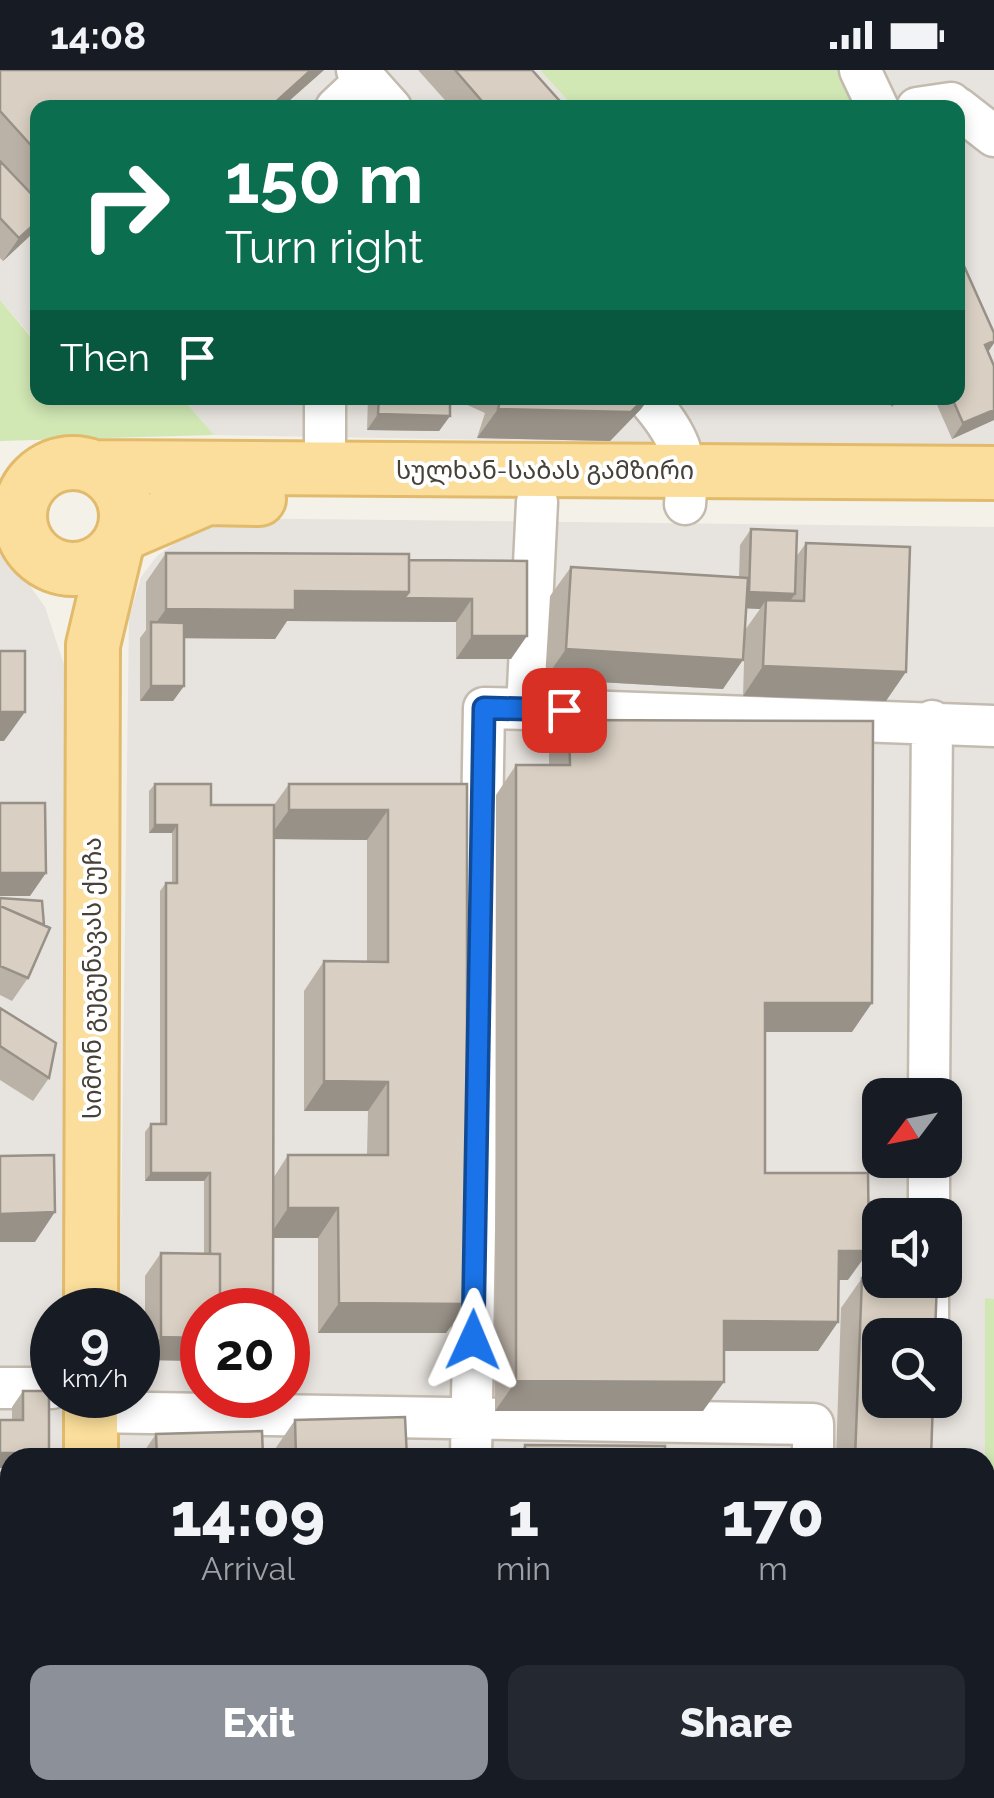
<!DOCTYPE html>
<meta charset="utf-8">
<style>
body{margin:0;font-family:Raleway,"Noto Sans Georgian",sans-serif;background:#242831;color:#f1f3f6;height:100vh;display:flex;flex-direction:column;font-size:38px;white-space:nowrap}
*{box-sizing:border-box;margin:0}
p{font-size:32px;color:#9ea1a6}
.icon{flex:none;width:55px;height:55px;fill:none;stroke:currentColor;stroke-width:2;stroke-linecap:round;stroke-linejoin:round}
.map{position:relative;flex:1;overflow:hidden}
.panel{position:absolute;left:0px;top:1378px;width:995px;height:352px;display:flex;flex-direction:column;background:#171b24;border-radius:30px 30px 0 0;box-shadow:0 5px 15px #0003}
.panel>*{flex:none}
.guide{position:absolute;left:30px;top:30px;width:935px;height:305px;border-radius:20px;box-shadow:0 5px 15px #0003;background:#0b6e4f;color:#fff;overflow:hidden}
.needle{width:65px;rotate:238deg}
.tools{position:absolute;left:862px;top:1008px;display:grid;gap:20px}
.tools a{display:grid;place-items:center;width:100px;height:100px;border-radius:20px;background:#171b24;box-shadow:0 5px 15px #0003;font-size:50px}
.speed{position:absolute;left:30px;top:1218px;display:flex;gap:20px;font-size:50px;font-weight:700;text-align:center}
.speed>*{display:grid;place-content:center;width:130px;height:130px;border-radius:50%;background:#171b24;box-shadow:0 5px 15px #0003;line-height:1}
.speed small{font-size:25px;font-weight:400}
.speed .limit{border:15px solid #d22;background:#fff;color:#111}
.pin{position:absolute;display:grid;place-items:center;width:85px;height:85px;color:#fff;margin:-42px;border-radius:20px;box-shadow:0 5px 15px #0006}
.me{position:absolute;width:110px;margin:-55px;rotate:1deg;stroke-linejoin:round;filter:drop-shadow(0 0 8px #0008)}
.turn{display:flex;align-items:center;gap:35px;height:210px;padding:0 30px;font-size:45px}
.turn .icon{width:130px;height:130px;stroke-width:2.5}
.turn b{display:block;font-size:70px;line-height:85px}
.then{display:flex;align-items:center;height:95px;padding:0 30px;background:#0003;gap:20px;font-size:38px}
.eta{display:flex;justify-content:space-evenly;align-items:center;height:170px;text-align:center}
.eta b{font-size:60px;font-weight:800;line-height:70px}
.primary-button{display:flex;gap:20px;margin-top:auto;padding:20px 30px}
.primary-button a{flex:1;height:115px;border-radius:20px;background:#8c9099;color:#fff;font-size:40px;font-weight:800;line-height:115px;text-align:center}
.primary-button a+a{background:#242831;color:#f1f3f6}
.status{display:flex;justify-content:space-between;align-items:center;height:70px;padding:0 50px;background:#171b24;direction:ltr}
.status svg{height:28px;fill:currentColor}
.map>svg:first-child{display:block}
.industrial{fill:#e7e3de;fill-rule:evenodd}
.green{fill:#d1e7b4}
.lines{fill:none;stroke-linecap:round;stroke-linejoin:round}
.minor-casing{stroke:#c3bbaf;stroke-width:45}
.major-casing{stroke:#e1bb6b;stroke-width:58}
.minor{stroke:#fff;stroke-width:40}
.major{stroke:#fbde9b;stroke-width:52}
.wall{fill:#bbb2a7;fill-rule:evenodd}
.shaded-wall{fill:#989188}
.building{fill:#d9cfc2;stroke:#989188;stroke-width:2.5}
.route-casing{stroke:#114b97;stroke-width:25}
.route{stroke:#1a73e8;stroke-width:18}
.labels{text-anchor:middle;dominant-baseline:central;stroke-width:8;stroke-linejoin:round;paint-order:stroke}
.street-label{font-size:25px;fill:#484138;stroke:#fff}
</style>
<div class="status"><b>14:08</b><svg viewBox="0 0 49 12"><path d="M0 12V9h3v3zM5 12V6h3v6zM10 12V3h3v9zM15 12V0h3v12zM26 1h20v11H26zM47 4h2v5h-2z"/></svg></div>
<div class="map">
<svg width="994" height="1728" viewBox="0 0 994 1728">
<rect width="100%" height="100%" fill="#f4f1e9"/>
<path class="industrial" d="M 0,0 L 540,0 L 574,37 L 38,38 L 38,260 L 31,266 L 0,230 Z
M 847,0 L 994,0 L 994,379 L 214,365 L 182,328 L 958,328 L 958,38 L 866,37 Z
M 220,448 L 994,457 L 994,1229 L 985,1229 L 985,1728 L 780,1728 L 780,1720 L 985,1720 L 985,1388 L 119,1388 L 119,1325 L 138,1325 L 138,1240 L 120,1240 L 129,547 L 141,507 L 157,486 L 199,456 ZM 880,1025 L 945,1025 L 945,1090 L 880,1090 ZM 880,1145 L 945,1145 L 945,1210 L 880,1210 ZM 202,1240 L 288,1240 L 288,1325 L 202,1325 ZM 880,1265 L 945,1265 L 945,1330 L 880,1330 Z
M 0,474 L 45,537 L 74,625 L 74,1240 L 52,1240 L 52,1325 L 74,1325 L 75,1387 L 10,1388 L 10,1720 L 75,1720 L 75,1728 L 0,1728 Z"/>
<path class="green" d="M 540,0 L 847,0 L 866,37 L 574,37 Z
M 0,230 L 30,266 L 37,260 L 38,328 L 182,328 L 214,365 L 0,371 Z
M 985,1228 L 994,1229 L 994,1728 L 985,1728 Z"/>
<g class="lines">
<g class="minor-casing">
<path id="minor" d="M 357,0 L 391,38
M 860,0 L 878,38
M 336,38 L 366,10
M 917,38 L 951,33 L 956,38
M 958,38 L 994,66
M 647,328 C 677,362 690,388 685,434
M 325,399 L 325,328
M 537,432 L 527,639 L 994,656
M 929,1025 L 932,651
M 929,1145 L 929,1090
M 928,1265 L 928,1210
M 0,1318 L 52,1318
M 91,1342 L 813,1354 L 813,1388
M 471,1388 L 484,638 L 527,639
M 0,1507 L 10,1507
M 306,1728 L 306,1720
M 656,1728 L 656,1720
M 809,1728 L 809,1720
M 925,1728 L 925,1720"/>
</g>
<g class="major-casing">
<path id="major" d="M20 446a53 53 0 1 1 106 0a53 53 0 1 1-106 0Z
M 96,397 L 994,403
M 123,464 L 207,428 L 259,429
M 91,1240 L 93,575 L 116,478
M 91,1325 L 91,1388
M 92,1720 L 92,1728"/>
</g>
<use href="#minor" class="minor"/>
<use href="#major" class="major"/>
</g>
<path class="wall" d="M 0,0 L 324,0 L 281,38 L 38,38 L 38,156 L 32,164 L 3,191 L 0,188 Z
M 418,0 L 532,0 L 566,38 L 452,38 Z
M 994,263 L 994,273 L 988,282 L 994,350 L 952,369 L 934,328 L 958,328 Z
M 368,328 L 450,328 L 450,346 L 439,361 L 367,360 Z
M 452,328 L 649,328 L 641,339 L 610,371 L 477,368 L 485,343 Z
M 884,328 L 902,328 L 892,337 Z
M 751,459 L 796,487 L 806,473 L 886,631 L 743,626 L 745,560 L 760,539 L 746,538 L 723,619 L 545,609 L 550,526 L 571,497 L 739,507 L 740,475 Z
M 166,483 L 409,490 L 527,491 L 511,589 L 456,589 L 456,552 L 287,551 L 275,569 L 184,568 L 184,616 L 173,631 L 140,631 L 140,568 L 146,560 L 146,512 Z
M 569,650 L 852,962 L 765,962 L 765,1103 L 848,1210 L 838,1210 L 838,1252 L 818,1281 L 724,1281 L 703,1341 L 495,1341 L 496,725 L 516,695 L 549,695 L 549,679 Z
M 155,714 L 211,735 L 274,735 L 289,714 L 467,714 L 467,1234 L 446,1263 L 318,1263 L 318,1168 L 274,1168 L 202,1240 L 202,1291 L 145,1290 L 145,1206 L 161,1183 L 204,1184 L 204,1111 L 145,1111 L 145,1062 L 151,1054 L 160,1054 L 160,821 L 166,813 L 172,813 L 172,763 L 149,763 L 149,721 ZM 274,769 L 367,770 L 367,892 L 324,891 L 304,921 L 304,1041 L 368,1041 L 367,1085 L 288,1085 L 274,1107 Z
M 0,828 L 28,908 L 12,931 L 0,925 Z
M 0,938 L 49,1008 L 33,1031 L 0,1010 Z
M 862,1208 L 931,1388 L 836,1388 L 841,1238 Z
M 23,1321 L 49,1388 L 10,1388 L 10,1398 L 0,1398 L 0,1350 L 12,1350 L 12,1337 Z
M 295,1350 L 407,1388 L 275,1388 L 275,1379 Z
M 156,1364 L 263,1388 L 145,1388 L 145,1380 Z
M 525,1375 L 665,1388 L 516,1388 Z
M 10,1513 L 10,1720 L 64,1720 L 64,1728 L 0,1728 L 0,1527 Z
M 155,1720 L 183,1720 L 183,1728 L 151,1728 Z
M 216,1720 L 275,1720 L 275,1728 L 213,1728 L 213,1723 Z
M 324,1720 L 380,1720 L 380,1728 L 325,1728 Z
M 393,1720 L 638,1720 L 638,1728 L 393,1728 Z
M 824,1720 L 918,1720 L 918,1728 L 823,1728 Z"/>
<path class="shaded-wall" d="M 311,0 L 324,0 L 281,38 L 269,38 Z
M 38,151 L 38,156 L 32,164 L 3,191 L 19,168 Z
M 994,271 L 994,273 L 986,285 L 985,275 Z
M 649,328 L 641,339 L 610,371 L 477,368 L 498,339 Z
M 994,340 L 994,350 L 952,369 L 963,353 Z
M 378,344 L 450,346 L 439,361 L 367,360 Z
M 295,521 L 409,522 L 472,529 L 456,552 L 287,551 L 275,569 L 151,568 L 151,560 L 166,539 Z
M 749,522 L 795,524 L 784,540 L 766,530 L 760,539 L 738,538 Z
M 472,566 L 527,566 L 511,589 L 456,589 Z
M 566,579 L 743,590 L 723,619 L 545,609 Z
M 763,596 L 906,602 L 886,631 L 743,626 Z
M 151,616 L 184,616 L 173,631 L 140,631 Z
M 0,642 L 25,642 L 4,671 L 0,671 Z
M 289,740 L 388,740 L 367,770 L 268,769 Z
M 155,755 L 177,755 L 172,763 L 149,763 Z
M 0,803 L 46,803 L 30,826 L 0,826 Z
M 765,933 L 872,933 L 852,962 L 745,962 Z
M 324,1011 L 388,1012 L 368,1041 L 304,1041 Z
M 151,1103 L 210,1103 L 204,1111 L 145,1111 Z
M 288,1138 L 338,1138 L 318,1168 L 268,1168 Z
M 55,1142 L 35,1172 L 0,1172 L 0,1144 Z
M 839,1181 L 869,1181 L 848,1210 L 818,1210 Z
M 339,1233 L 467,1234 L 446,1263 L 318,1263 Z
M 724,1251 L 838,1252 L 818,1281 L 704,1281 Z
M 161,1267 L 202,1268 L 202,1291 L 145,1290 Z
M 516,1311 L 724,1312 L 703,1341 L 495,1341 Z
M 0,1383 L 23,1383 L 20,1388 L 10,1388 L 10,1398 L 0,1398 Z
M 0,1432 L 10,1432 L 10,1447 L 0,1447 Z
M 0,1477 L 10,1477 L 10,1493 L 0,1493 Z"/>
<path class="building" d="M 0,0 L 311,0 L 269,38 L 38,38 L 38,83 L 0,41 Z
M 455,0 L 532,0 L 566,38 L 488,38 Z
M 0,91 L 38,131 L 38,151 L 19,168 L 0,148 Z
M 964,196 L 994,263 L 994,271 L 985,275 L 994,296 L 994,340 L 963,353 L 952,328 L 958,328 L 958,199 Z
M 379,328 L 450,328 L 450,346 L 378,344 Z
M 501,328 L 645,328 L 631,342 L 498,339 Z
M 751,459 L 797,461 L 795,524 L 749,522 Z
M 806,473 L 910,477 L 906,602 L 763,596 L 766,530 L 804,531 Z
M 166,483 L 409,484 L 409,522 L 295,521 L 295,540 L 166,539 Z
M 409,490 L 527,491 L 527,566 L 472,566 L 472,529 L 404,528 L 409,522 Z
M 571,497 L 748,508 L 743,590 L 566,579 Z
M 151,552 L 184,553 L 184,616 L 151,616 Z
M 0,581 L 25,581 L 25,642 L 0,642 Z
M 569,650 L 873,651 L 872,933 L 765,933 L 765,1103 L 868,1103 L 869,1181 L 839,1181 L 838,1252 L 724,1251 L 724,1312 L 516,1311 L 516,695 L 570,695 Z
M 155,714 L 211,714 L 211,735 L 274,735 L 273,1240 L 220,1240 L 220,1184 L 210,1184 L 210,1103 L 151,1103 L 151,1054 L 166,1054 L 166,813 L 177,813 L 177,755 L 155,755 Z
M 289,714 L 467,714 L 467,1234 L 339,1233 L 338,1138 L 288,1138 L 288,1085 L 388,1085 L 388,1012 L 324,1011 L 324,891 L 388,892 L 388,740 L 289,740 Z
M 0,733 L 45,733 L 46,803 L 0,803 Z
M 0,828 L 42,831 L 44,855 L 0,836 Z
M 0,836 L 50,858 L 28,908 L 0,896 Z
M 0,938 L 56,973 L 49,1008 L 0,976 Z
M 54,1085 L 55,1142 L 0,1144 L 0,1086 Z
M 161,1183 L 220,1184 L 220,1240 L 202,1240 L 202,1268 L 161,1267 Z
M 862,1208 L 937,1211 L 935,1265 L 880,1265 L 880,1330 L 933,1330 L 931,1388 L 855,1388 Z
M 23,1321 L 49,1321 L 49,1388 L 23,1388 L 23,1383 L 0,1383 L 0,1350 L 23,1350 Z
M 405,1347 L 407,1388 L 296,1388 L 295,1350 Z
M 262,1361 L 263,1388 L 157,1388 L 156,1364 Z
M 525,1375 L 665,1376 L 665,1388 L 525,1388 Z
M 0,1403 L 10,1403 L 10,1432 L 0,1432 Z
M 0,1447 L 10,1447 L 10,1477 L 0,1477 Z
M 20,1720 L 64,1720 L 64,1728 L 20,1728 Z
M 162,1720 L 183,1720 L 183,1728 L 162,1728 Z
M 229,1720 L 275,1720 L 275,1728 L 229,1728 Z
M 341,1720 L 380,1720 L 380,1728 L 341,1728 Z
M 414,1720 L 638,1720 L 638,1728 L 414,1728 Z
M 843,1720 L 918,1720 L 918,1728 L 843,1728 Z"/>
<g class="lines">
<g class="route-casing">
<path id="route" d="M 473,1270 L 484,638 L 564,640"/>
</g>
<use href="#route" class="route"/>
</g>
<g class="labels">
<g class="street-label">
<text x="545" y="400">სულხან-საბას გამზირი</text>
<text transform="translate(92 908) rotate(-90)">სიმონ გუგუნავას ქუჩა</text>
</g>
</g>
</svg>
<div class="tools">
<a><svg class="needle" viewBox="-14 -14 28 28"><path d="M0-13l5 13h-10z" fill="#e53935"/><path d="M0 13l5-13h-10z" fill="#9ea1a6"/></svg></a>
<a><svg class="icon" aria-label="sound" viewBox="0 0 24 24"><path d="M4 9h4l5-4v14l-5-4H4zM17 9q2 3 0 6"/></svg></a>
<a><svg class="icon" aria-label="search" viewBox="0 0 24 24"><circle cx="10" cy="10" r="6"/><path d="M15 15l6 6"/></svg></a>
</div>
<div class="speed"><div>9<small>km/h</small></div><div class="limit">20</div></div>
<div class="pin" style="left:564px;top:640px;background:#d93025"><svg class="icon" aria-label="arrive" viewBox="0 0 24 24"><path d="M6 21V4h12l-3 4 3 4H6"/></svg></div>
<svg class="me" style="left:473px;top:1270px" viewBox="-20 -20 40 40"><path d="M0-17L14 15 0 8-14 15z" fill="#1a73e8" stroke="#fff" stroke-width="4"/></svg>
<div class="guide">
<div class="turn"><svg class="icon" aria-label="right" viewBox="0 0 24 24"><path d="M7 20v-9h11M14 6l5 5-5 5"/></svg><div><b>150 m</b>Turn right</div></div>
<div class="then">Then<svg class="icon" aria-label="arrive" viewBox="0 0 24 24"><path d="M6 21V4h12l-3 4 3 4H6"/></svg></div>
</div>
<section class="panel">
<div class="eta">
<div><b>14:09</b><p>Arrival</p></div>
<div><b>1</b><p>min</p></div>
<div><b>170</b><p>m</p></div>
</div>
<div class="primary-button"><a>Exit</a><a>Share</a></div>
</section>
</div>
